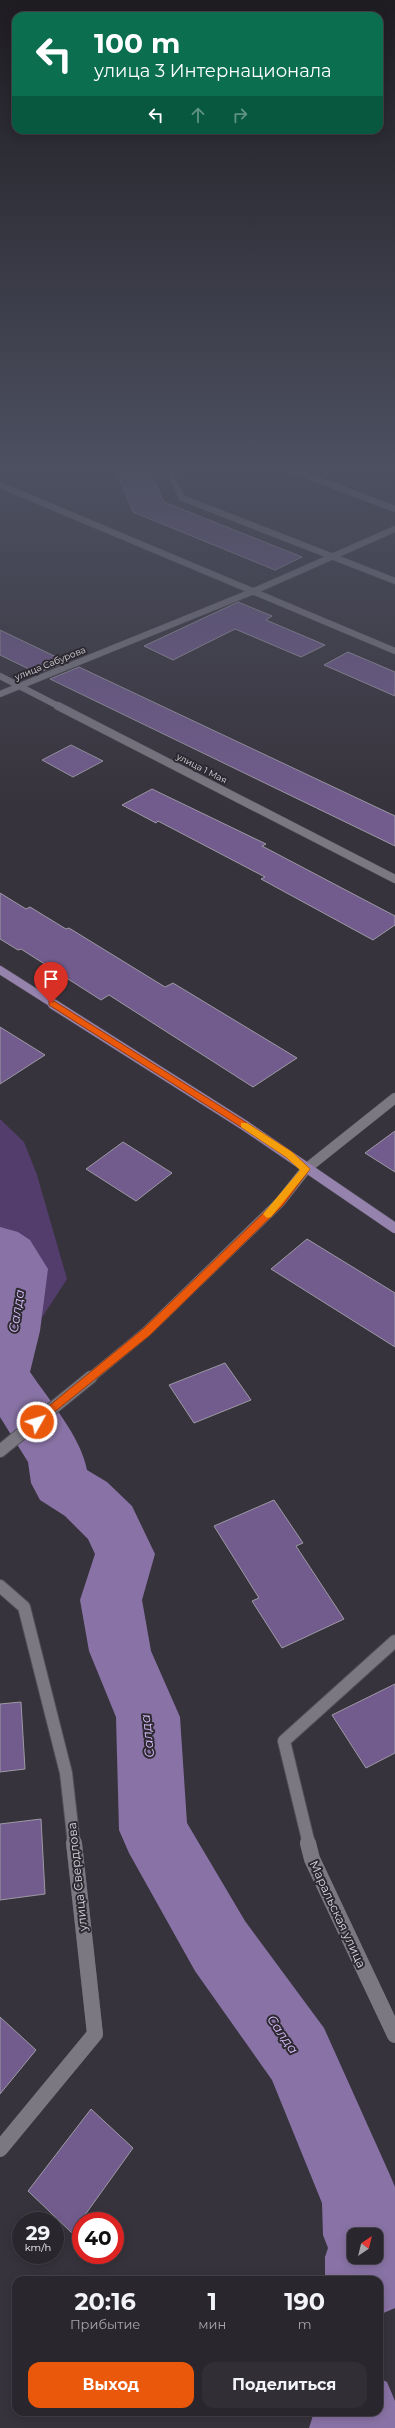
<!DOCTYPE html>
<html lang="ru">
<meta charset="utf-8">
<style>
body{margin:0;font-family:Montserrat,sans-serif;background:#312e35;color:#f1f3f6;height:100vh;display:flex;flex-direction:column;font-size:15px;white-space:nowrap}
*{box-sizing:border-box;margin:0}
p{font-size:13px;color:#a5a5aa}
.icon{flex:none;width:22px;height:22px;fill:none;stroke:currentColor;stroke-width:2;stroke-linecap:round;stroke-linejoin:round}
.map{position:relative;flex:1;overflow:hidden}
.drawer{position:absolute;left:12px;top:2276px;width:371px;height:140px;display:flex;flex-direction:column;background:#29262d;border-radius:12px;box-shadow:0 2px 10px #0003,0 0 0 1px #454349}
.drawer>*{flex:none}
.guide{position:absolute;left:12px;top:12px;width:371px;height:122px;border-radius:12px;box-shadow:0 2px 10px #0003,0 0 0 1px #454349;background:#0b6e4f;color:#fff;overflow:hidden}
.needle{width:26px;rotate:35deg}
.tools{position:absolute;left:347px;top:2228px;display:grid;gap:8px}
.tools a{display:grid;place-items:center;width:36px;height:36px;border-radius:8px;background:#29262d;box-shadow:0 2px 10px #0003,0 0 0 1px #454349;font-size:20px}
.speed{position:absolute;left:12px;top:2212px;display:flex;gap:8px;font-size:20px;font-weight:700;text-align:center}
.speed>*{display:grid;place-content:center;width:52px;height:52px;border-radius:50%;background:#29262d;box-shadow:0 2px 10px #0003,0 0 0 1px #454349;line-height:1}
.speed small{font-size:10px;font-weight:400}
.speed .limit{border:6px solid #d22;background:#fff;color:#111}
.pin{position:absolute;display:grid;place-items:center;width:34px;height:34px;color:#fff;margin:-41px -17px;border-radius:50% 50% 50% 0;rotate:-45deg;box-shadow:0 0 4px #0007}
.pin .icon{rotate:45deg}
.me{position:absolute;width:44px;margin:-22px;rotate:51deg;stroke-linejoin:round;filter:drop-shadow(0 0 3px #0008)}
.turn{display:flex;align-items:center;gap:14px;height:84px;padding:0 16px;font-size:18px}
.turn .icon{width:52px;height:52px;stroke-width:2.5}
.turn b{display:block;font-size:28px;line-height:34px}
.lanes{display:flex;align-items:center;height:38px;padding:0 16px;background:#0003;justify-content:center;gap:20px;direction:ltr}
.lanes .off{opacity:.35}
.eta{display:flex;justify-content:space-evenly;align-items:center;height:68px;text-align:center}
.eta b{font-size:24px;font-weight:700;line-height:28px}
.primary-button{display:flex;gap:8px;margin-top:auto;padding:8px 16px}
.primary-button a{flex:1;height:46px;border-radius:12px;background:#ea580c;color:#fff;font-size:16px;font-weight:700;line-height:46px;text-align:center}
.primary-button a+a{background:#312e35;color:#f1f3f6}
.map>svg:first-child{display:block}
.green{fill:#533d6c}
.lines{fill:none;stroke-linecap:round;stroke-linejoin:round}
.river{fill:#8973a6;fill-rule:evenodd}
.building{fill:#725c8e;stroke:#9d99a4}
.minor-far4-casing{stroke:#535058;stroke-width:7}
.minor-far3-casing{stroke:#535058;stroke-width:9}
.minor-far2-casing{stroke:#535058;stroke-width:11}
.minor-far1-casing{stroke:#535058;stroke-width:14}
.minor-casing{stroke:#535058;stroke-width:16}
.major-far1-casing{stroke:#535058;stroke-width:9}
.major-casing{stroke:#535058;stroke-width:11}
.minor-far4{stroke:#7c7882;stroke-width:6}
.minor-far3{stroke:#7c7882;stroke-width:8}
.minor-far2{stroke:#7c7882;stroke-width:10}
.minor-far1{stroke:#7c7882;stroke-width:12}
.minor{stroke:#7c7882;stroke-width:16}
.major-far1{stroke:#9582ad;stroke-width:8}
.major{stroke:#9582ad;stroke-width:10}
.route{fill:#ea580c;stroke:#983908}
.slow{fill:#f59e0b}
.labels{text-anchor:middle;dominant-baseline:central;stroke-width:4;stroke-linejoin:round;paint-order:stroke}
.far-street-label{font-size:9px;fill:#dbd9df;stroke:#2d2931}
.near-street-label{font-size:12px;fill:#dbd9df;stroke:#2d2931}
.near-water-label{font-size:13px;font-style:italic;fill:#dabffd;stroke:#2d2931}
</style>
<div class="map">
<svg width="395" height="2428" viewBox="0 0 395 2428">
<rect width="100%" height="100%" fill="#37333c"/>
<path class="green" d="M 0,1119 L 24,1142 L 37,1175 L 67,1279 L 43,1316 L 13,1331 L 0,1334 Z"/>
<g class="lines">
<path class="river" d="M 0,1227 L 18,1232 L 30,1240 L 48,1269 L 40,1331 L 30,1372 C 49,1400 81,1437 87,1470 L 107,1482 L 132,1506 L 155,1554 L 142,1600 L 151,1651 L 180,1717 L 187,1823 L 245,1921 L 324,2028 L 390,2175 L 395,2187 L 395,2308 L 379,2315 L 379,2280 L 325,2280 L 325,2257 L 328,2248 L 323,2235 L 322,2203 L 272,2080 L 195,1971 L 129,1853 L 119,1830 L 116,1717 L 89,1651 L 80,1600 L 95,1554 L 88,1539 L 65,1516 L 40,1500 L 31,1483 L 28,1462 L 0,1417 ZM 354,2235 L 376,2235 L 376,2257 L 354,2257 Z
M 379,2378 L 387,2382 L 395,2401 L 395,2428 L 309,2428 L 314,2412 L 379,2412 Z"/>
</g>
<path class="building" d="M 115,469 L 149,469 L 164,502 L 302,557 L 275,570 L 133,512 Z
M 238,602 L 272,616 L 266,620 L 325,645 L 301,657 L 235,629 L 173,660 L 144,646 Z
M 0,630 L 67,662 L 37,673 L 0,655 Z
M 348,652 L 395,672 L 395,696 L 324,665 Z
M 79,667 L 395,816 L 395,846 L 50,679 Z
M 71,745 L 103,761 L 73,777 L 42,760 Z
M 152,789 L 266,844 L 262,846 L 395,916 L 395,925 L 373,940 L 261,879 L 265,877 L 158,821 L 156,823 L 122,805 Z
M 0,893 L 26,909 L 30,907 L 66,929 L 69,928 L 165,987 L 173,983 L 297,1058 L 253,1087 L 109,995 L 101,1000 L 21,949 L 18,950 L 0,939 Z
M 0,1027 L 45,1055 L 0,1084 Z
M 395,1131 L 395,1172 L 365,1153 Z
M 123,1142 L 172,1173 L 136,1201 L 86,1169 Z
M 307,1239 L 395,1293 L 395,1347 L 271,1269 Z
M 225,1363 L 251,1400 L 194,1423 L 169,1385 Z
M 274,1500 L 303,1543 L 296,1546 L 344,1619 L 282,1648 L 252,1601 L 259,1598 L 214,1526 Z
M 395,1684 L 395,1753 L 366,1768 L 332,1715 Z
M 21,1702 L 25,1769 L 0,1772 L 0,1704 Z
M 41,1819 L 45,1894 L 0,1900 L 0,1824 Z
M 0,2017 L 36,2050 L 0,2094 Z
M 91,2109 L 133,2148 L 72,2233 L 28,2191 Z"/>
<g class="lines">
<g class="minor-far4-casing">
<path id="minor-far4" d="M 168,469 L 182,498 L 395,581
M 290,469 L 395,509
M 0,485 L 395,651
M 0,676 L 60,707
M 0,694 L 254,591 L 395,529"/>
</g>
<g class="minor-far3-casing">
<path id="minor-far3" d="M 58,706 L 395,879"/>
</g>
<g class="minor-far2-casing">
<path id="minor-far2" d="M 90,1378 L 146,1332 L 280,1202 L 306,1169 L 395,1098"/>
</g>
<g class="minor-far1-casing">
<path id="minor-far1" d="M 0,1451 L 91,1377
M 0,1586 L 24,1607 L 66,1773 L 74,1844
M 309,1844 L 284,1741 L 395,1641"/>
</g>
<g class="minor-casing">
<path id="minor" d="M 308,1843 L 312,1859 L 395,2035
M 0,2149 L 95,2034 L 74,1843"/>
</g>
<g class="major-far1-casing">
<path id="major-far1" d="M 0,970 L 55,1005"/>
</g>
<g class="major-casing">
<path id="major" d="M 53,1004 L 244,1125 L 395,1228"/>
</g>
<use href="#minor-far4" class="minor-far4"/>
<use href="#minor-far3" class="minor-far3"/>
<use href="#minor-far2" class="minor-far2"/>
<use href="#minor-far1" class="minor-far1"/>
<use href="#minor" class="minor"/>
<use href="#major-far1" class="major-far1"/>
<use href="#major" class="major"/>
</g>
<linearGradient id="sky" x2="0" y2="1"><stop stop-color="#1e1c21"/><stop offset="0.58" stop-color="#4d5061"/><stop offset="1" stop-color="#4d5061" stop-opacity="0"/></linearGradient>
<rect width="395" height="809" fill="url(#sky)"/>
<path class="route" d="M 49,1001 L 54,1001 L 247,1123 L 292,1152 L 310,1169 L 283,1205 L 150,1335 L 37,1426 L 33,1424 L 33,1419 L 143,1329 L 277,1200 L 301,1170 L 286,1157 L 241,1127 L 49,1005 Z"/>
<path class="slow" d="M 241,1123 L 247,1123 L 292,1152 L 310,1169 L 271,1217 L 267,1218 L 263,1214 L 300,1170 L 286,1157 L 241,1127 Z"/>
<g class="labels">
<g class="far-street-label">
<text transform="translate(50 663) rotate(-22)">улица Сабурова</text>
<text transform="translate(202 768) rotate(27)">улица 1 Мая</text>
</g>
<g class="near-street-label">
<text transform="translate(77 1877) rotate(-96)">улица Свердлова</text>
<text transform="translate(338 1914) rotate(65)">Маральская улица</text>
</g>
<g class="near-water-label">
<text transform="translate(16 1311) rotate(-81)">Салда</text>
<text transform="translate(147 1736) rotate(-96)">Салда</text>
<text transform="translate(283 2034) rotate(55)">Салда</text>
</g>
</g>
</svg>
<div class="tools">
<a><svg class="needle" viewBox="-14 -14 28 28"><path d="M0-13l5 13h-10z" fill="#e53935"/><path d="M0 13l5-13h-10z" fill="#a5a5aa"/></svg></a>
</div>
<div class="speed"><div>29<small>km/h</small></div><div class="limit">40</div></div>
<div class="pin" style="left:51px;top:1003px;background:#d93025"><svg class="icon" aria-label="arrive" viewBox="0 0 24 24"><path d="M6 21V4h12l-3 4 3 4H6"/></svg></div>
<svg class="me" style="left:37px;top:1422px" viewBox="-20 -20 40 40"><circle r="17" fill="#ea580c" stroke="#fff" stroke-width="3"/><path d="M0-11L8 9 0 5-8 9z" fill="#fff"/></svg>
<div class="guide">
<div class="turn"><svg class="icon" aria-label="left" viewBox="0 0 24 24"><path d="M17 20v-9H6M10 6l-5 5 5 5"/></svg><div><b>100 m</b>улица 3 Интернационала</div></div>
<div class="lanes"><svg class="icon" aria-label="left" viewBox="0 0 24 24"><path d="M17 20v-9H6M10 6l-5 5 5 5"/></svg><svg class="icon off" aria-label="ahead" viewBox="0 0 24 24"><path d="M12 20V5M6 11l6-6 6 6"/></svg><svg class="icon off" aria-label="right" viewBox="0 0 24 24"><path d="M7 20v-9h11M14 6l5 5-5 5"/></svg></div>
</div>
<section class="drawer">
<div class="eta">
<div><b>20:16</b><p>Прибытие</p></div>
<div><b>1</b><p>мин</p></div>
<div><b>190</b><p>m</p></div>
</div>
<div class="primary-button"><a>Выход</a><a>Поделиться</a></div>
</section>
</div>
